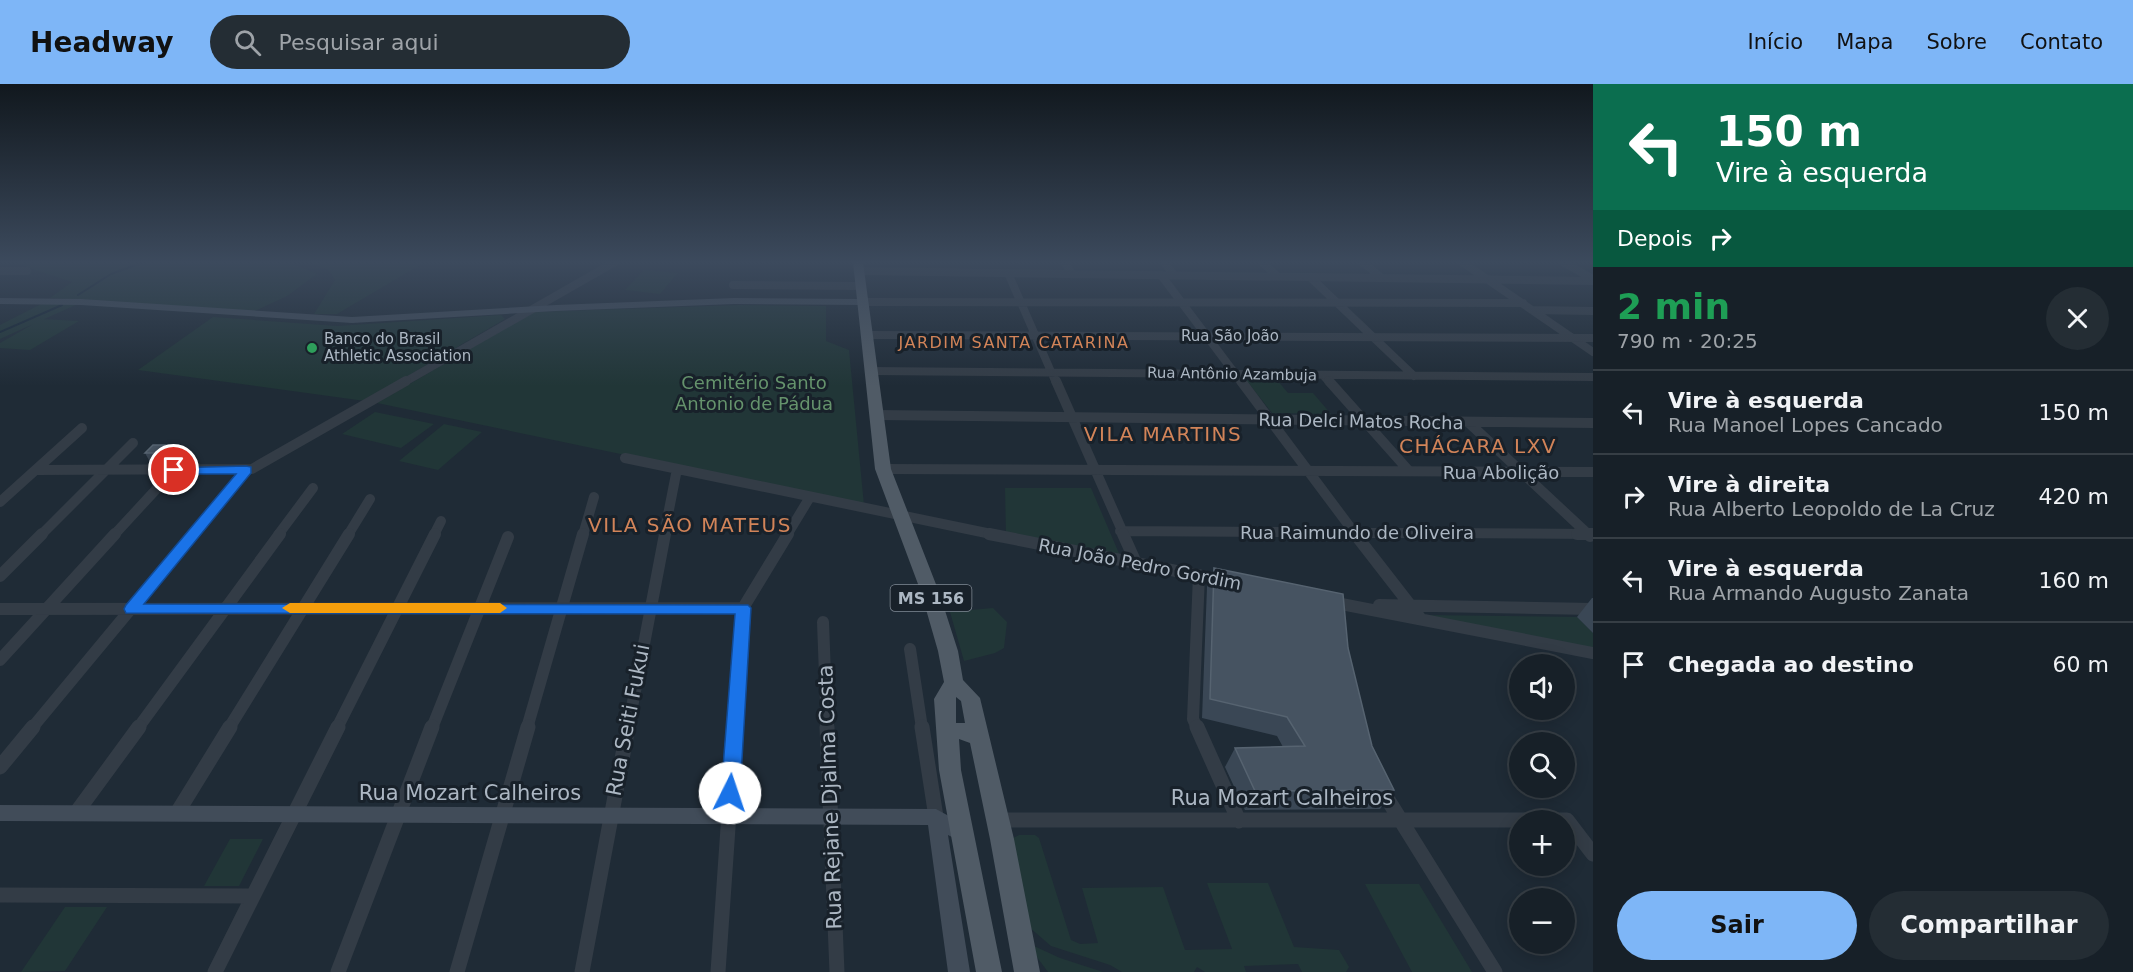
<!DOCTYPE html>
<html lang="pt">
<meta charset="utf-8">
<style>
body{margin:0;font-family:"DejaVu Sans",sans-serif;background:#242d34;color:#f1f3f6;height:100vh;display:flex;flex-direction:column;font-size:22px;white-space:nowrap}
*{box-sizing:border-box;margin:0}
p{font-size:20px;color:#9ea3a8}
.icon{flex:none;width:33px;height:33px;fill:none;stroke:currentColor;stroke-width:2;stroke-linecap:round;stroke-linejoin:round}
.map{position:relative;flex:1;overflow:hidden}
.details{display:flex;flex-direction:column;background:#172028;width:540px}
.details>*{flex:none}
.hud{background:#0b6e4f;color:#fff;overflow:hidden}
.tools{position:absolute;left:1509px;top:570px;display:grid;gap:12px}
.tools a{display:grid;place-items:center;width:66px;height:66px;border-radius:50%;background:#172028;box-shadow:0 3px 15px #0003,0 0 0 2px #363e45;font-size:30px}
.pin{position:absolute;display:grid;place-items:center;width:51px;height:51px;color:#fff;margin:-26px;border:3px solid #fff;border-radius:50%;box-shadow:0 2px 6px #0007}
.me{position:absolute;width:66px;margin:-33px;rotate:4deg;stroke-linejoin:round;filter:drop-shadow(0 0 4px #0008)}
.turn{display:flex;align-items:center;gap:21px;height:126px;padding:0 24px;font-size:27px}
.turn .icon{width:78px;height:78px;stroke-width:2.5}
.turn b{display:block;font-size:42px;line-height:51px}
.then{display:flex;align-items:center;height:57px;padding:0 24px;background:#0003;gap:12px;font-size:22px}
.round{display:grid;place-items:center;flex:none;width:63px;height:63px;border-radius:32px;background:#242d34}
.summary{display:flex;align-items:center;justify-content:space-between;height:102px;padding:0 24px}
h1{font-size:36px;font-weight:700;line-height:45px;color:#1e9e55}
.action{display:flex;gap:12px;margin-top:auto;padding:12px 24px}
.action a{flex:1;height:69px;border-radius:36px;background:#7eb6f7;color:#111;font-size:24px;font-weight:700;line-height:69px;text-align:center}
.action a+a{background:#242d34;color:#f1f3f6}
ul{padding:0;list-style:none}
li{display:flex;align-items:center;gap:18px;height:84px;padding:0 24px;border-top:2px solid #363e45}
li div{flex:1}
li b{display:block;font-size:22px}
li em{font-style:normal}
header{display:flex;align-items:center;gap:36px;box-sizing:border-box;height:84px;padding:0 30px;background:#7eb6f7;color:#111}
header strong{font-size:28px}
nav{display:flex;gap:33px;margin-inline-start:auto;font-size:21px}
.search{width:420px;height:54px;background:#242d34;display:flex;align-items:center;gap:15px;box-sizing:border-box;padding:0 21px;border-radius:33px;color:#9ea3a8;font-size:22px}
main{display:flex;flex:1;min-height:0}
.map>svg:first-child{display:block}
.green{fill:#213637}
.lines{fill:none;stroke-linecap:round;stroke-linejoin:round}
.stream{stroke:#132332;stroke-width:2}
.street-far3{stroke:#333c46;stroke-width:8}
.street-far2{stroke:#333c46;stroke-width:10}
.street-far1{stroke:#333c46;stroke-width:12}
.street{stroke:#333c46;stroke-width:15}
.secondary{fill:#414c59;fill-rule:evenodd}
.primary{fill:#505b66;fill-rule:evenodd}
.wall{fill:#3a4755}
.shaded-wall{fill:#2a3744}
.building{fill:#465361;stroke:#566370;stroke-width:1.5}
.route{fill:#1a73e8;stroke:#114b97;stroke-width:1.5}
.slow{fill:#f59e0b}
.leisure-dot{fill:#2e9e5b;stroke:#18212a;stroke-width:2}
.labels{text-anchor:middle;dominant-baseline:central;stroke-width:6;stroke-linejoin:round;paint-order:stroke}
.far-street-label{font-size:15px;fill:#acb7c3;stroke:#18212a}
.far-poi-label{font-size:15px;fill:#acb7c3;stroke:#18212a;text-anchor:start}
.far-neighbourhood-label{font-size:16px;letter-spacing:1.5px;fill:#d28459;stroke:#18212a}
.shield{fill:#18212a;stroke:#808a95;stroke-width:1.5}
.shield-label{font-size:16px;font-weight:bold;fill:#acb7c3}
.park-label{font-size:18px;fill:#65936c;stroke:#18212a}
.street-label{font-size:18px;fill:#acb7c3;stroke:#18212a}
.neighbourhood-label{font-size:20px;letter-spacing:1.5px;fill:#d28459;stroke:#18212a}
.near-street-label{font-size:21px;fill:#acb7c3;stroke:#18212a}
</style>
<header>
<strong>Headway</strong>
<div class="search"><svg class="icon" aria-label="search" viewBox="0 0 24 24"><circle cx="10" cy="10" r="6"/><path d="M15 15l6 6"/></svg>Pesquisar aqui</div>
<nav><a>Início</a><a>Mapa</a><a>Sobre</a><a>Contato</a></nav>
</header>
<main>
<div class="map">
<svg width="1593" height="888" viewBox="0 0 1593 888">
<rect width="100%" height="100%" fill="#1f2b36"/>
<path class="green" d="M 12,178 L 289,178 L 317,190 L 287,212 L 255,227 L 50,214 L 72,198 Z
M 309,178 L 425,178 L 337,230 L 314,230 L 335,196 L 329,186 Z
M 644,186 L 678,189 L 660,210 L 625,206 Z
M 45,218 L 80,219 L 0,255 L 0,241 Z
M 739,221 L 826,222 L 826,257 L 849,266 L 864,421 L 377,319 L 533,228 Z
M 501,231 L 505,235 L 365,317 L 138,286 L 213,233 L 337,242 Z
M 42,235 L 79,237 L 30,266 L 0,264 L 0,259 Z
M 1246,296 L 1277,296 L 1288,309 L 1313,309 L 1331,330 L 1272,329 Z
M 375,328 L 434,340 L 401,364 L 342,350 Z
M 444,340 L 482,348 L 438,386 L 399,377 Z
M 1091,404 L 1121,474 L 1006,453 L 1005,404 Z
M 993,524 L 1007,538 L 1004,564 L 995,569 L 964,577 L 950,528 Z
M 1423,531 L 1577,533 L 1593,549 L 1593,573 Z
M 1019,751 L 1035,751 L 1039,754 L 1071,856 L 1080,860 L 1098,859 L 1082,804 L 1163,803 L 1185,866 L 1232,865 L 1207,799 L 1268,799 L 1294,863 L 1339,866 L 1349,883 L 1346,888 L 1302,888 L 1298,880 L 1244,882 L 1246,888 L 1205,888 L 1197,883 L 1194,888 L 1122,888 L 1110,881 L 1051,862 L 1029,843 L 1013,754 Z
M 230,755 L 263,755 L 239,802 L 204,802 Z
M 1365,800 L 1419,800 L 1472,888 L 1412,888 Z
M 65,823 L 107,823 L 65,887 L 21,888 Z
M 1034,862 L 1060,874 L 1103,888 L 1048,888 L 1036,872 Z"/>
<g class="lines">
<path class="stream" d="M 78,211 L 111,190 L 144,178
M 0,248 L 62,221"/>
<path class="street-far3" d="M 1065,178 L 1072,190
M 1164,178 L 1174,191
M 1262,178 L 1277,192
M 1362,178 L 1382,194
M 1462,178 L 1593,268
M 1563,178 L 1593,195
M 0,187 L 27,187
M 859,187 L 1593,197
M 1008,189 L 1056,299
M 1161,191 L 1242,299
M 1310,193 L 1414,292
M 733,201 L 861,202
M 863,218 L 1523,219
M 1532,226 L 1593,227
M 867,251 L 1593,254
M 871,287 L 1593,293
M 1323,291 L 1330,299
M 403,299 L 615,178"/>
<path class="street-far2" d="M 1056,297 L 1124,451
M 1241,297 L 1356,451
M 1329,297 L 1409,387
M 876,331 L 1593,339
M 1468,338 L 1589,451
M 625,374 L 996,451
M 883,385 L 1593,388
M 36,386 L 252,385 L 406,297
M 0,418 L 82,344
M 1120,447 L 1593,450
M 41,451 L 133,359
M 114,451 L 174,386
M 192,451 L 246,386
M 278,451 L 313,404
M 348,451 L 370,415
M 434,451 L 441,437
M 583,451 L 594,413
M 664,451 L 677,385
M 787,451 L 810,413"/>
<path class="street-far1" d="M 989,450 L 1222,496
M 1123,450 L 1136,479
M 1355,450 L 1421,535
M 1577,450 L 1593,450
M 1588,450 L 1590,452
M 0,492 L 42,450
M 1331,518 L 1593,569
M 1379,521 L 1593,525
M 0,525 L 743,524
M 823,538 L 827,644
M 910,565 L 922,644
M 0,576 L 115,450
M 32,644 L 193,450
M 138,644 L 280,450
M 229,644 L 349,450
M 337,644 L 435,450
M 432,644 L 508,453
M 527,644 L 583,450
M 628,644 L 665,450
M 735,644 L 743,524 L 788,450
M 1197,644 L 1193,635 L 1199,491"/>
<path class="street" d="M 827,643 L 837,888
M 922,643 L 936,733
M 1197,643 L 1239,737
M 0,683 L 33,643
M 1380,703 L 1495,888
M 76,729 L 139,643
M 177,729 L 230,643
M 997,736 L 1567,736 L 1593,770
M 0,811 L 253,812
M 215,888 L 338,643
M 338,888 L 432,643
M 457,888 L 528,643
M 582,888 L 628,643
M 718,888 L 735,643"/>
<path class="secondary" d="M 0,214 L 81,215 L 352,233 L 556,221 L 734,214 L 863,215 L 868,218 L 863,221 L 734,220 L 556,227 L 352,239 L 81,221 L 0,220 Z
M 0,721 L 936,725 L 969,743 L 972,749 L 969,755 L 962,758 L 948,751 L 970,888 L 948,888 L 928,741 L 0,737 Z"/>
<path class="primary" d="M 853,178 L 863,178 L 891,385 L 939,508 L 958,567 L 963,596 L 980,614 L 1014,755 L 1040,888 L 1014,888 L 990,755 L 970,659 L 959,655 L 961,686 L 1002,888 L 976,888 L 939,686 L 934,615 L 944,598 L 938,567 L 921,508 L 875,385 ZM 956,613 L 961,617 L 965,639 L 956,639 Z"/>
</g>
<path class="wall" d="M 145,369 L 183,369 L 176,378 L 150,378 Z
M 1214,484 L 1348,564 L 1372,662 L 1394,706 L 1380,725 L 1245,726 L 1225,683 L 1235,664 L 1283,663 L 1277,652 L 1202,634 L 1207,503 Z
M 1592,514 L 1593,514 L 1593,549 L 1577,533 Z"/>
<path class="shaded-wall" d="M 178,361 L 183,369 L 176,378 L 171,369 Z"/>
<path class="building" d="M 153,361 L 178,361 L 171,369 L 145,369 Z
M 1214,484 L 1343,510 L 1348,564 L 1372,662 L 1394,706 L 1255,707 L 1235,664 L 1305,662 L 1287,633 L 1210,615 Z"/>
<linearGradient id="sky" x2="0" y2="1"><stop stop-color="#11181e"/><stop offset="0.59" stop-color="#3c4a5d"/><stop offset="1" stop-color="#3c4a5d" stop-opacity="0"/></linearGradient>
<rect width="1593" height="302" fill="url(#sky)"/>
<path class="route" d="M 246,382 L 251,383 L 251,389 L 144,520 L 748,521 L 751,524 L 740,709 L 737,715 L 730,717 L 724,715 L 721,709 L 735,530 L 126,529 L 124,525 L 126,521 L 236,390 L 174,390 L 168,386 L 170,384 Z"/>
<path class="slow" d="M 290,519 L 500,519 L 507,524 L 500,529 L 290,529 L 282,524 Z"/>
<circle class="leisure-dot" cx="312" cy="264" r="6"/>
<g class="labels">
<g class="far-street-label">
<text x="1230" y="252">Rua São João</text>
<text transform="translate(1232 290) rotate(1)">Rua Antônio Azambuja</text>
</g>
<g class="far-poi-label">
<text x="324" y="255">Banco do Brasil<tspan x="324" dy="17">Athletic Association</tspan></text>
</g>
<g class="far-neighbourhood-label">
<text x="1014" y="258">JARDIM SANTA CATARINA</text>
</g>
<rect class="shield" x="890.5" y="501" width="81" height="26" rx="4.5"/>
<g class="shield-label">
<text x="931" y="514">MS 156</text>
</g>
<g class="park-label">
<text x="754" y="298">Cemitério Santo<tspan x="754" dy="21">Antonio de Pádua</tspan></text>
</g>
<g class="street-label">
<text transform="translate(1361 337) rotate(1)">Rua Delci Matos Rocha</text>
<text x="1501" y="388">Rua Abolição</text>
<text x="1357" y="448">Rua Raimundo de Oliveira</text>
<text transform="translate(1140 480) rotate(11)">Rua João Pedro Gordim</text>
</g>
<g class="neighbourhood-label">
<text x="1163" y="350">VILA MARTINS</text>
<text x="1478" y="362">CHÁCARA LXV</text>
<text x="690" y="441">VILA SÃO MATEUS</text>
</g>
<g class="near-street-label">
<text transform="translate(628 636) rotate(-79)">Rua Seiti Fukui</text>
<text x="470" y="709">Rua Mozart Calheiros</text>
<text transform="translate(830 713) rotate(-92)">Rua Rejane Djalma Costa</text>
<text x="1282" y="714">Rua Mozart Calheiros</text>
</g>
</g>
</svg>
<div class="tools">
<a><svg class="icon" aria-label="sound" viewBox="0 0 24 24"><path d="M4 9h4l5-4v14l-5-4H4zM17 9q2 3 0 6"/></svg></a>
<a><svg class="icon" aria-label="search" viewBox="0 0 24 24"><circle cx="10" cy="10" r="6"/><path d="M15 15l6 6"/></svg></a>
<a>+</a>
<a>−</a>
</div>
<div class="pin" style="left:174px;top:386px;background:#d93025"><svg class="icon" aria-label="arrive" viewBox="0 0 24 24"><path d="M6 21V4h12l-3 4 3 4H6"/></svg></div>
<svg class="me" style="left:730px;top:709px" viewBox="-20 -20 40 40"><circle r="19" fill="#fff"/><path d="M0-13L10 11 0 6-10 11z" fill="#1a73e8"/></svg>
</div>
<section class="details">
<div class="hud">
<div class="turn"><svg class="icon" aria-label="left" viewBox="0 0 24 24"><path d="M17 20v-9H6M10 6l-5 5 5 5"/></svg><div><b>150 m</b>Vire à esquerda</div></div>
<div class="then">Depois<svg class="icon" aria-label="right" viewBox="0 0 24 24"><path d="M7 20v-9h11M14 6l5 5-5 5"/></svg></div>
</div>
<div class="summary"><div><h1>2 min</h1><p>790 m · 20:25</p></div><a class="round"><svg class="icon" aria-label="close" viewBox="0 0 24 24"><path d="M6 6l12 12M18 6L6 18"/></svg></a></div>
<ul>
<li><svg class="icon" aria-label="left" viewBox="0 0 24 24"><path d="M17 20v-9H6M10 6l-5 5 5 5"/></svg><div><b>Vire à esquerda</b><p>Rua Manoel Lopes Cancado</p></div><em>150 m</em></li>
<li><svg class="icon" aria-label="right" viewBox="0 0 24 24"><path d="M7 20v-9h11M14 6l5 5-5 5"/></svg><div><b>Vire à direita</b><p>Rua Alberto Leopoldo de La Cruz</p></div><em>420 m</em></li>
<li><svg class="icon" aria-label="left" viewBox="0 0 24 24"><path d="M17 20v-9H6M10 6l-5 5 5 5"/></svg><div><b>Vire à esquerda</b><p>Rua Armando Augusto Zanata</p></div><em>160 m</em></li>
<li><svg class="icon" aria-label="arrive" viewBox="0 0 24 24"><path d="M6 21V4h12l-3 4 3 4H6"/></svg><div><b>Chegada ao destino</b></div><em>60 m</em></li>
</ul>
<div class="action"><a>Sair</a><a>Compartilhar</a></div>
</section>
</main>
